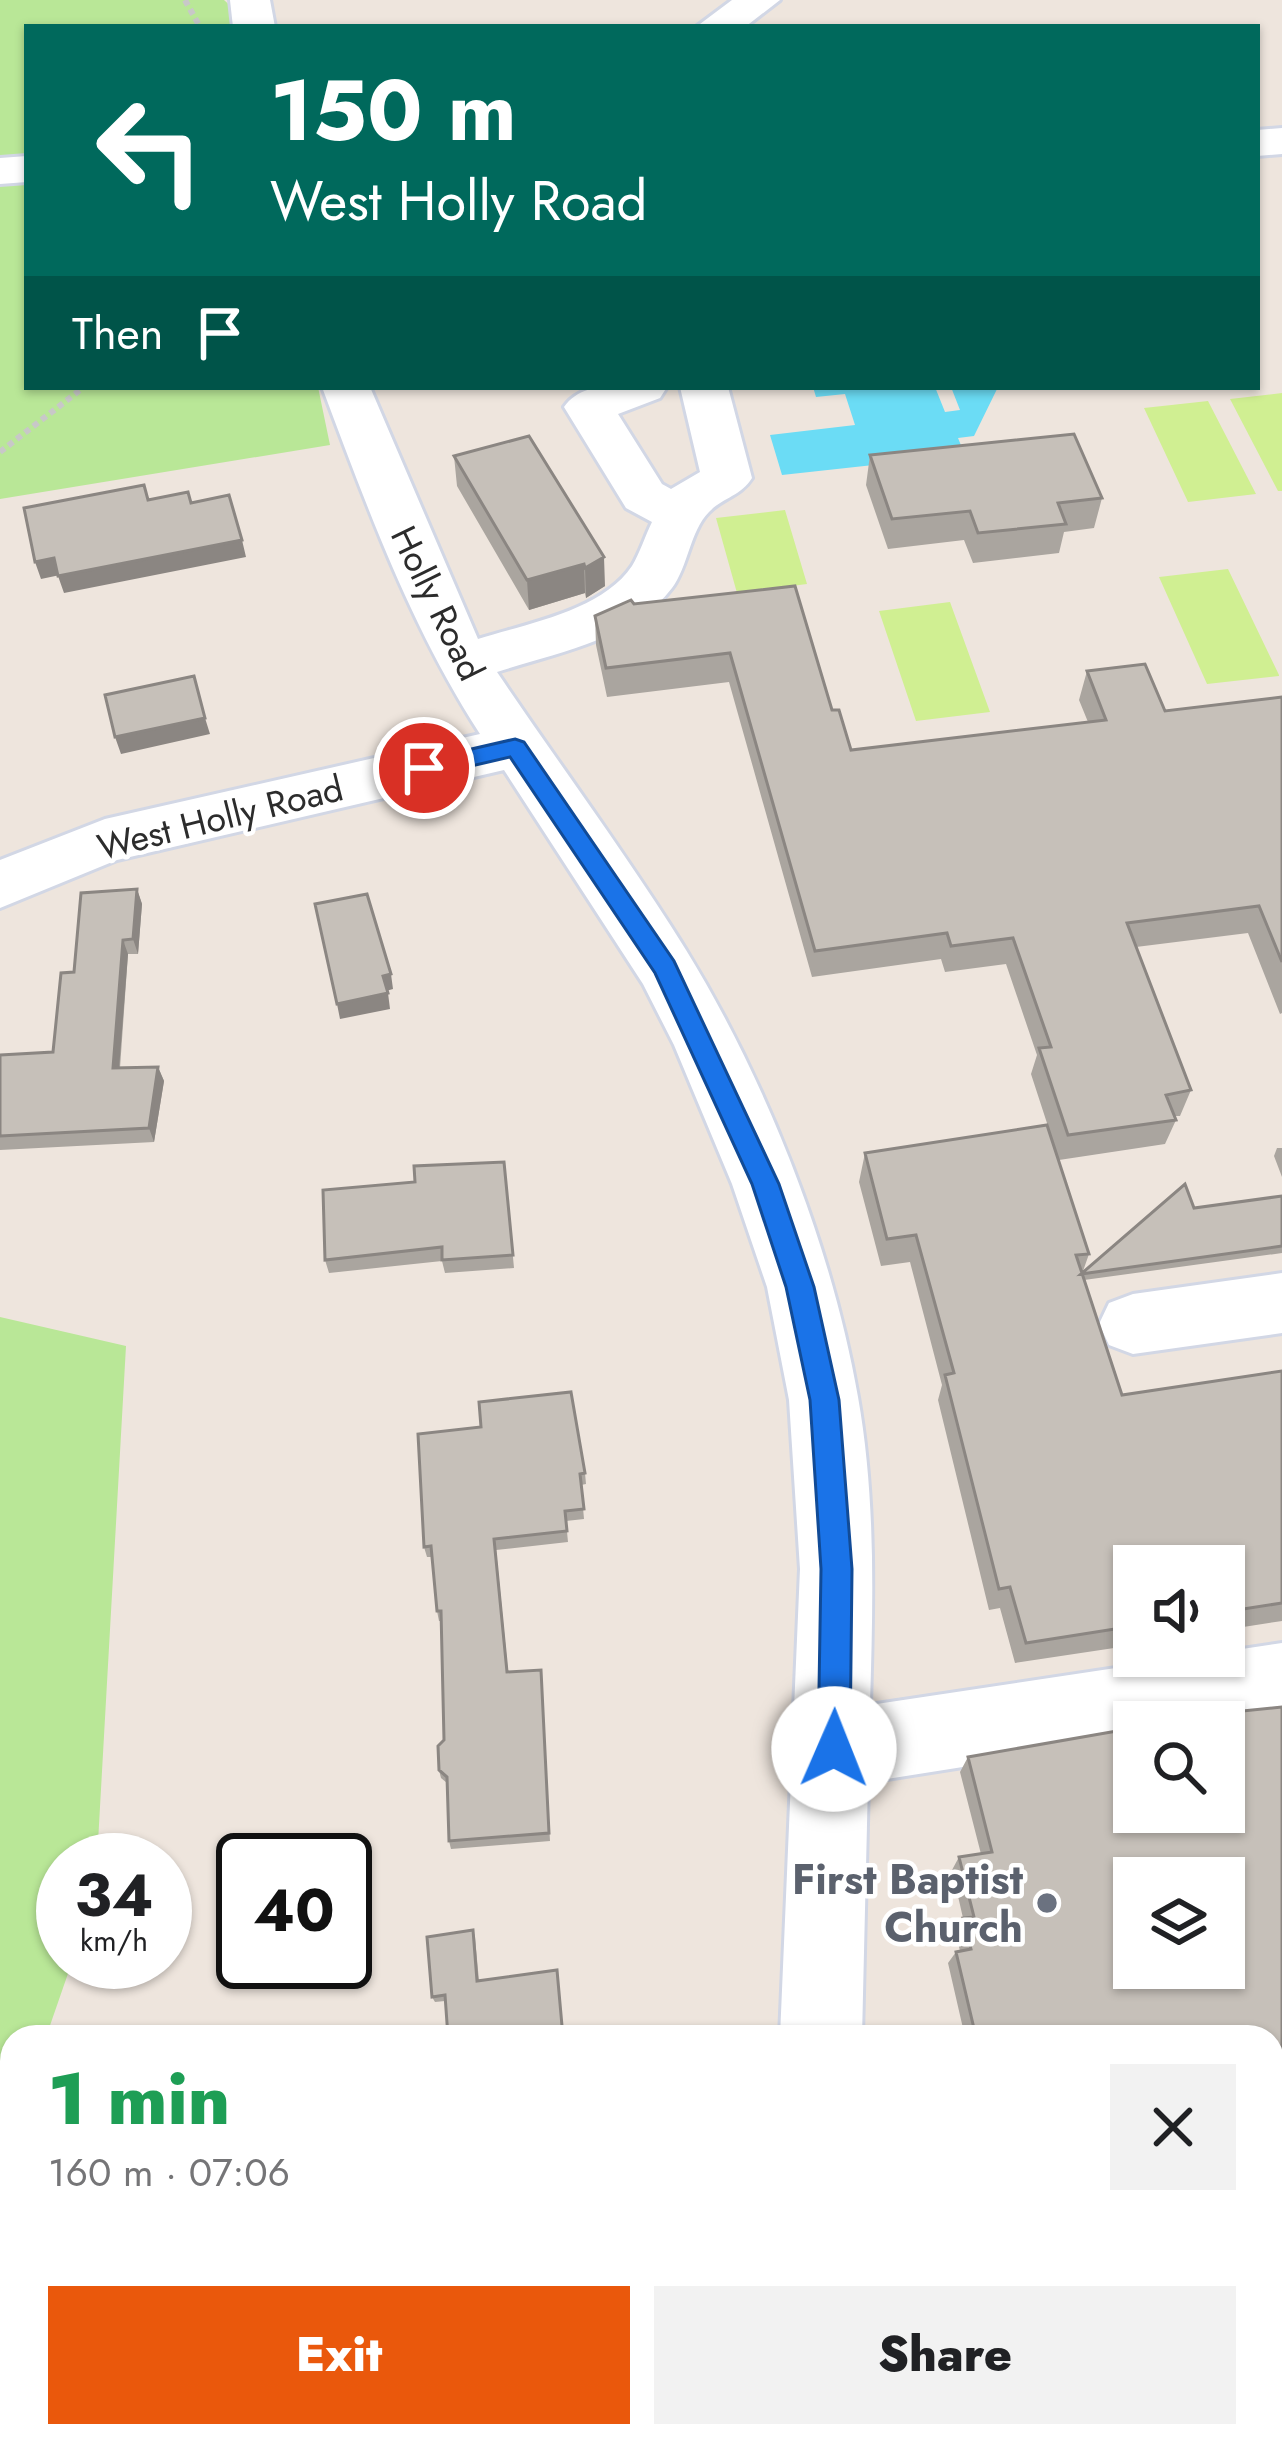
<!DOCTYPE html>
<meta charset="utf-8">
<style>
body{margin:0;font-family:Jost,sans-serif;background:#f2f2f2;color:#202124;height:100vh;display:flex;flex-direction:column;font-size:45px;white-space:nowrap}
*{box-sizing:border-box;margin:0}
p{font-size:39px;color:#757577}
.icon{flex:none;width:66px;height:66px;fill:none;stroke:currentColor;stroke-width:2;stroke-linecap:round;stroke-linejoin:round}
.map{position:relative;flex:1;overflow:hidden}
.side{position:absolute;left:0px;top:2025px;width:1284px;height:423px;display:flex;flex-direction:column;background:#fff;border-radius:36px 36px 0 0;box-shadow:0 3px 9px #0004}
.side>*{flex:none}
.hud{position:absolute;left:24px;top:24px;width:1236px;height:366px;border-radius:0px;box-shadow:0 3px 9px #0004;background:#00695c;color:#fff;overflow:hidden}
.buttons{position:absolute;left:1113px;top:1545px;display:grid;gap:24px}
.buttons a{display:grid;place-items:center;width:132px;height:132px;border-radius:0px;background:#fff;box-shadow:0 3px 9px #0004;font-size:60px}
.speed{position:absolute;left:36px;top:1833px;display:flex;gap:24px;font-size:60px;font-weight:700;text-align:center}
.speed>*{display:grid;place-content:center;width:156px;height:156px;border-radius:50%;background:#fff;box-shadow:0 3px 9px #0004;line-height:1}
.speed small{font-size:30px;font-weight:400}
.speed .limit{border:6px solid #111;border-radius:18px;background:#fff;color:#111}
.pin{position:absolute;display:grid;place-items:center;width:102px;height:102px;color:#fff;margin:-51px;border:6px solid #fff;border-radius:50%;box-shadow:0 3px 12px #0007}
.me{position:absolute;width:132px;margin:-66px;rotate:1deg;stroke-linejoin:round;filter:drop-shadow(0 0 9px #0008)}
.turn{display:flex;align-items:center;gap:42px;height:252px;padding:0 48px;font-size:54px}
.turn .icon{width:156px;height:156px;stroke-width:2.5}
.turn b{display:block;font-size:84px;line-height:102px}
.then{display:flex;align-items:center;height:114px;padding:0 48px;background:#0003;gap:24px;font-size:45px}
.round{display:grid;place-items:center;flex:none;width:126px;height:126px;border-radius:0px;background:#f2f2f2}
.summary{display:flex;align-items:center;justify-content:space-between;height:204px;padding:0 48px}
h1{font-size:72px;font-weight:800;line-height:90px;color:#1e9e55}
.cta{display:flex;gap:24px;margin-top:auto;padding:24px 48px}
.cta a{flex:1;height:138px;border-radius:0px;background:#ea580c;color:#fff;font-size:48px;font-weight:800;line-height:138px;text-align:center}
.cta a+a{background:#f2f2f2;color:#202124}
.map>svg:first-child{display:block}
.green{fill:#b9e797}
.pitch{fill:#d0ef92}
.water{fill:#6bdcf5}
.lines{fill:none;stroke-linecap:round;stroke-linejoin:round}
.minor-casing{stroke:#d2d7e5;stroke-width:6}
.path{stroke:#c8c8c8;stroke-width:6;stroke-dasharray:6 4.5;stroke-linecap:butt}
.minor{fill:#fff;fill-rule:evenodd}
.wall{fill:#aaa59f}
.shaded-wall{fill:#8b8682}
.building{fill:#c6c0b9;stroke:#8b8682;stroke-width:3;fill-rule:evenodd}
.route{fill:#1a73e8;stroke:#114b97;stroke-width:3}
.worship-dot{fill:#6b7280;stroke:#fff;stroke-width:4.5}
.labels{text-anchor:middle;dominant-baseline:central;stroke-width:9;stroke-linejoin:round;paint-order:stroke}
.street-label{font-size:36px;fill:#2c2c2c;stroke:#fff}
.near-worship-label{font-size:42px;font-weight:bold;fill:#5b616d;stroke:#fff;text-anchor:end}
</style>
<div class="map">
<svg width="1282" height="2447" viewBox="0 0 1282 2447">
<rect width="100%" height="100%" fill="#eee5dd"/>
<path class="green" d="M 0,0 L 224,0 L 236,11 L 240,27 L 27,27 L 27,387 L 318,387 L 330,445 L 0,499 Z
M 0,1317 L 126,1346 L 97,1860 L 63,1860 L 63,1962 L 72,1962 L 46,2037 L 12,2037 L 12,2261 L 0,2349 Z"/>
<path class="pitch" d="M 1282,393 L 1282,491 L 1278,491 L 1230,399 Z
M 1208,401 L 1256,494 L 1188,502 L 1144,408 Z
M 785,510 L 807,584 L 737,593 L 716,518 Z
M 1228,569 L 1279,675 L 1279,676 L 1207,684 L 1159,577 Z
M 950,602 L 990,712 L 916,721 L 879,611 Z"/>
<path class="water" d="M 813,387 L 935,387 L 945,412 L 960,410 L 951,387 L 998,387 L 974,436 L 958,438 L 965,455 L 782,475 L 770,435 L 855,425 L 845,394 L 816,397 Z"/>
<g class="lines">
<g class="minor-casing">
<path id="minor" d="M 230,0 L 270,0 L 275,27 L 233,27 Z
M 732,0 L 780,0 L 745,27 L 696,27 Z
M 1282,128 L 1282,154 L 1257,156 L 1257,130 Z
M 27,156 L 27,182 L 0,184 L 0,158 Z
M 322,387 L 370,387 L 478,639 C 525,624 602,611 632,566 C 640,553 645,536 652,522 L 626,508 L 564,407 C 584,377 635,387 667,387 L 660,398 L 618,414 L 662,484 L 671,489 L 700,472 L 680,387 L 728,387 L 752,478 C 741,496 722,498 709,512 C 690,531 688,567 672,588 C 633,640 555,653 497,672 C 559,764 627,855 686,950 C 766,1080 832,1247 858,1397 C 876,1498 873,1603 870,1705 L 1282,1643 L 1282,1717 L 1224,1726 L 1134,1722 L 1134,1740 L 868,1782 L 862,2037 L 780,2037 L 800,1569 L 789,1400 L 767,1287 L 732,1184 L 674,1045 L 643,984 L 504,770 L 117,860 L 0,908 L 0,860 L 105,819 L 480,734 C 410,626 367,507 322,387 Z
M 1282,1273 L 1282,1333 L 1133,1354 L 1109,1345 L 1099,1324 L 1109,1303 L 1133,1294 Z
M 1282,2197 L 1282,2283 L 1272,2284 L 1272,2198 Z
M 740,2436 L 830,2436 L 831,2447 L 739,2447 Z"/>
</g>
<path class="path" d="M 185,0 L 200,27
M 0,452 L 84,387"/>
<use href="#minor" class="minor"/>
</g>
<path class="wall" d="M 870,455 L 1102,498 L 1094,528 L 1064,532 L 1059,553 L 973,563 L 964,540 L 888,549 L 866,485 Z
M 454,456 L 605,586 L 586,598 L 585,593 L 529,610 L 457,486 Z
M 795,586 L 832,710 L 851,750 L 1088,722 L 1079,700 L 1087,671 L 1165,711 L 1282,697 L 1282,1013 L 1280,1014 L 1248,933 L 1136,947 L 1191,1090 L 1180,1116 L 1174,1116 L 1176,1120 L 1165,1144 L 1059,1160 L 1031,1074 L 1037,1055 L 1006,964 L 945,972 L 941,959 L 812,977 L 729,682 L 607,697 L 596,645 L 595,616 L 634,604 Z
M 137,889 L 142,904 L 138,954 L 128,954 L 120,1068 L 158,1067 L 164,1081 L 154,1142 L 0,1150 L 0,1055 L 53,1052 Z
M 1277,1148 L 1282,1148 L 1282,1177 L 1274,1156 Z
M 865,1153 L 1089,1254 L 1082,1274 L 1194,1208 L 1282,1196 L 1282,1253 L 1084,1280 L 1122,1395 L 1282,1371 L 1282,1621 L 1224,1630 L 1224,1566 L 1134,1566 L 1134,1645 L 1015,1663 L 1000,1608 L 989,1610 L 938,1400 L 942,1385 L 910,1262 L 881,1266 L 859,1182 Z
M 504,1162 L 514,1268 L 445,1273 L 442,1261 L 329,1273 L 325,1260 L 415,1182 Z
M 481,1427 L 585,1473 L 586,1484 L 581,1485 L 584,1519 L 566,1521 L 568,1542 L 496,1550 L 508,1672 L 541,1670 L 550,1841 L 451,1849 L 449,1841 L 447,1783 L 441,1778 L 439,1770 L 444,1740 L 441,1621 L 439,1621 L 437,1611 L 432,1557 L 427,1557 L 424,1547 Z
M 1282,1707 L 1282,2053 L 1272,2055 L 1272,2037 L 965,2037 L 948,1963 L 956,1952 L 960,1951 L 955,1930 L 963,1918 L 952,1870 L 959,1857 L 981,1854 L 960,1772 L 968,1757 Z
M 473,1930 L 475,1937 L 479,1981 L 445,2001 L 435,2002 L 432,1997 Z"/>
<path class="shaded-wall" d="M 242,540 L 246,557 L 64,593 L 58,576 Z
M 604,557 L 605,586 L 586,598 L 585,568 Z
M 54,558 L 60,575 L 41,579 L 35,562 Z
M 584,564 L 585,593 L 529,610 L 527,580 Z
M 205,718 L 210,734 L 121,754 L 115,737 Z
M 137,889 L 142,904 L 138,954 L 133,939 Z
M 123,940 L 128,954 L 118,1082 L 113,1068 Z
M 391,974 L 393,989 L 386,991 L 383,976 Z
M 388,993 L 390,1009 L 340,1019 L 337,1004 Z
M 158,1067 L 164,1081 L 154,1142 L 149,1128 Z"/>
<path class="building" d="M 1074,434 L 1102,498 L 1058,503 L 1066,524 L 978,533 L 970,511 L 892,519 L 870,455 Z
M 529,436 L 604,557 L 585,568 L 584,564 L 527,580 L 454,456 Z
M 144,485 L 148,500 L 188,492 L 191,503 L 229,495 L 242,540 L 58,576 L 54,558 L 35,562 L 24,508 Z
M 795,586 L 832,710 L 839,710 L 851,750 L 1106,720 L 1087,671 L 1145,664 L 1165,711 L 1282,697 L 1282,962 L 1259,906 L 1127,923 L 1191,1090 L 1166,1095 L 1176,1120 L 1068,1135 L 1039,1048 L 1051,1047 L 1013,938 L 951,946 L 947,933 L 815,951 L 730,653 L 606,668 L 595,616 L 631,600 L 634,604 Z
M 194,676 L 205,718 L 115,737 L 105,695 Z
M 137,889 L 133,939 L 123,940 L 113,1068 L 158,1067 L 149,1128 L 0,1136 L 0,1055 L 53,1052 L 61,973 L 74,972 L 81,893 Z
M 367,894 L 391,974 L 383,976 L 388,993 L 337,1004 L 315,904 Z
M 1047,1125 L 1089,1254 L 1076,1255 L 1122,1395 L 1282,1371 L 1282,1603 L 1224,1612 L 1224,1566 L 1134,1566 L 1134,1626 L 1026,1643 L 1010,1587 L 999,1589 L 945,1375 L 954,1373 L 916,1235 L 887,1239 L 865,1153 Z
M 504,1162 L 513,1255 L 442,1260 L 442,1247 L 325,1260 L 323,1190 L 415,1182 L 414,1166 Z
M 1185,1184 L 1194,1208 L 1282,1196 L 1282,1246 L 1081,1274 Z
M 571,1392 L 585,1473 L 580,1474 L 584,1509 L 565,1511 L 567,1531 L 494,1539 L 507,1672 L 541,1670 L 549,1833 L 449,1841 L 447,1777 L 439,1770 L 438,1746 L 444,1740 L 441,1611 L 437,1611 L 431,1546 L 424,1547 L 418,1434 L 481,1427 L 479,1402 Z
M 1282,1707 L 1282,2048 L 1272,2049 L 1272,2037 L 976,2037 L 956,1952 L 971,1949 L 963,1918 L 974,1917 L 959,1857 L 992,1852 L 968,1757 L 1134,1728 L 1134,1812 L 1224,1812 L 1224,1722 L 1167,1722 L 1213,1714 ZM 1134,1878 L 1224,1878 L 1224,1968 L 1134,1968 Z
M 473,1930 L 477,1981 L 557,1970 L 563,2037 L 448,2037 L 445,1995 L 432,1997 L 427,1937 Z
M 279,2436 L 431,2436 L 432,2447 L 302,2447 L 302,2445 L 279,2447 Z"/>
<path class="route" d="M 515,739 L 524,742 L 674,961 L 779,1184 L 814,1287 L 839,1400 L 852,1569 L 850,1749 L 845,1760 L 834,1765 L 823,1760 L 818,1749 L 821,1569 L 810,1400 L 786,1287 L 752,1184 L 655,973 L 510,757 L 424,777 L 412,768 L 424,760 Z"/>
<circle class="worship-dot" cx="1047" cy="1903" r="12"/>
<g class="labels">
<g class="street-label">
<text transform="translate(438 603) rotate(64)">Holly Road</text>
<text transform="translate(220 817) rotate(-14)">West Holly Road</text>
</g>
<g class="near-worship-label">
<text x="1023" y="1879">First Baptist<tspan x="1023" dy="48">Church</tspan></text>
</g>
</g>
</svg>
<div class="buttons">
<a><svg class="icon" aria-label="sound" viewBox="0 0 24 24"><path d="M4 9h4l5-4v14l-5-4H4zM17 9q2 3 0 6"/></svg></a>
<a><svg class="icon" aria-label="search" viewBox="0 0 24 24"><circle cx="10" cy="10" r="6"/><path d="M15 15l6 6"/></svg></a>
<a><svg class="icon" aria-label="layers" viewBox="0 0 24 24"><path d="M12 4l9 5-9 5-9-5zM3 14l9 5 9-5"/></svg></a>
</div>
<div class="speed"><div>34<small>km/h</small></div><div class="limit">40</div></div>
<div class="pin" style="left:424px;top:768px;background:#d93025"><svg class="icon" aria-label="arrive" viewBox="0 0 24 24"><path d="M6 21V4h12l-3 4 3 4H6"/></svg></div>
<svg class="me" style="left:834px;top:1749px" viewBox="-20 -20 40 40"><circle r="19" fill="#fff"/><path d="M0-13L10 11 0 6-10 11z" fill="#1a73e8"/></svg>
<div class="hud">
<div class="turn"><svg class="icon" aria-label="left" viewBox="0 0 24 24"><path d="M17 20v-9H6M10 6l-5 5 5 5"/></svg><div><b>150 m</b>West Holly Road</div></div>
<div class="then">Then<svg class="icon" aria-label="arrive" viewBox="0 0 24 24"><path d="M6 21V4h12l-3 4 3 4H6"/></svg></div>
</div>
<section class="side">
<div class="summary"><div><h1>1 min</h1><p>160 m · 07:06</p></div><a class="round"><svg class="icon" aria-label="close" viewBox="0 0 24 24"><path d="M6 6l12 12M18 6L6 18"/></svg></a></div>
<div class="cta"><a>Exit</a><a>Share</a></div>
</section>
</div>
